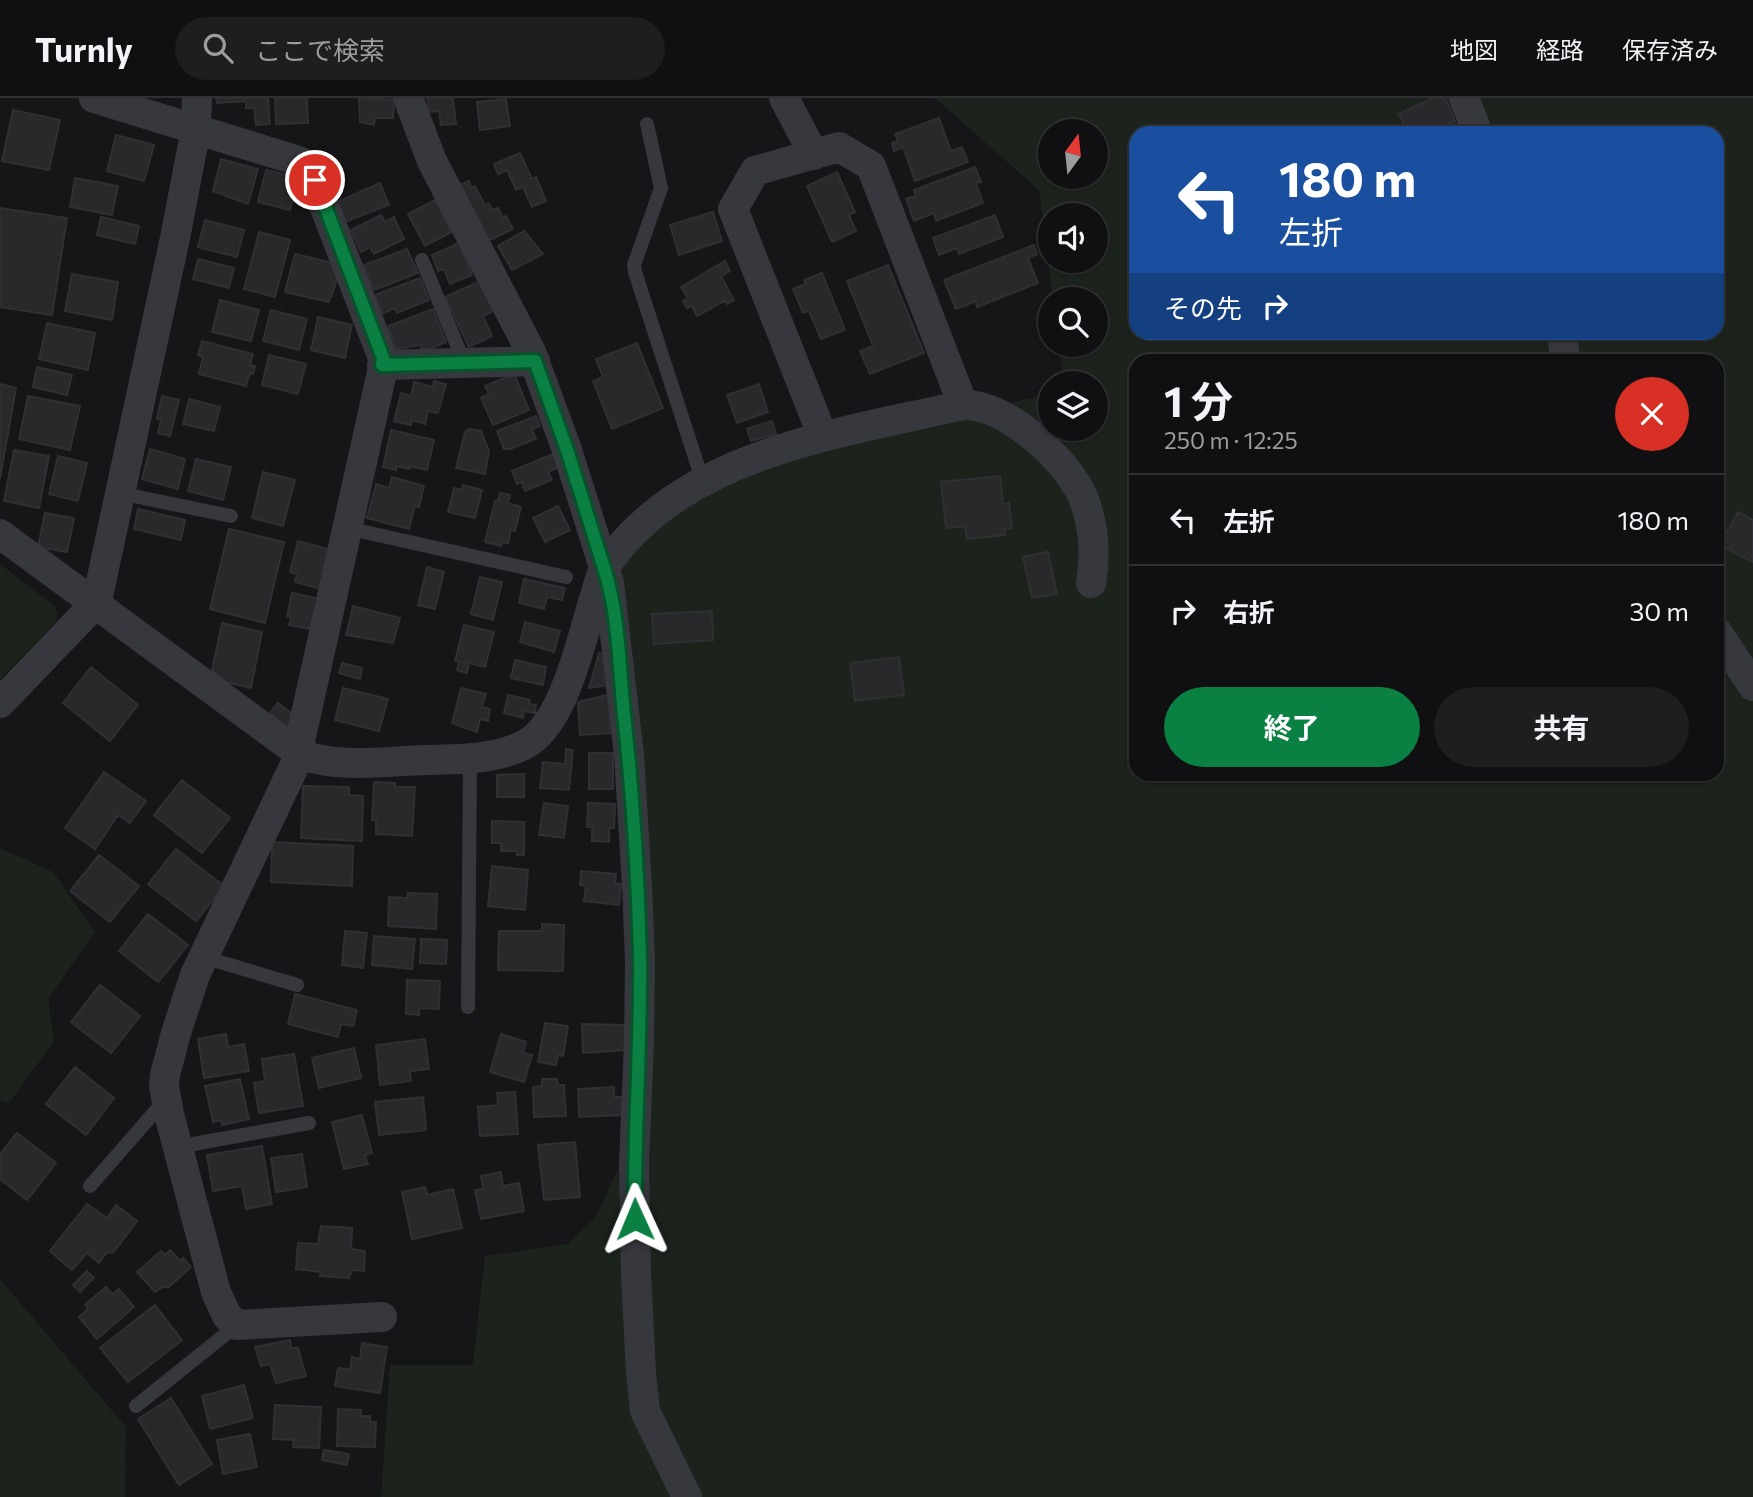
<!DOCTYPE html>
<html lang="ja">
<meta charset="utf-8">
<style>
body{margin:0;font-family:Commissioner,"Noto Sans JP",sans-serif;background:#1e1e20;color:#f1f3f6;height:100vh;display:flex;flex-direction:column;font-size:26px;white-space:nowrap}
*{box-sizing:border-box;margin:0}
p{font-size:23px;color:#9c9d9f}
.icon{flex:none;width:38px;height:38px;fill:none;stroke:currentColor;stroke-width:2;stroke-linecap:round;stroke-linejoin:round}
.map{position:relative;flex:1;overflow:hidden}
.details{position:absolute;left:1129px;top:256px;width:595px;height:427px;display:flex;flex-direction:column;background:#101012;border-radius:21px;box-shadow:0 2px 5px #0004,0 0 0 2px #303032}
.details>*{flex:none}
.top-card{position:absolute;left:1129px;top:28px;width:595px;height:214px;border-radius:21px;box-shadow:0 2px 5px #0004,0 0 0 2px #303032;background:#1a4fa0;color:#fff;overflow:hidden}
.needle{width:46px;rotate:15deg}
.controls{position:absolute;left:1038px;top:21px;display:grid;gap:14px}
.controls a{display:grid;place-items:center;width:70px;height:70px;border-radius:50%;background:#101012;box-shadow:0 2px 5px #0004,0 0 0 2px #303032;font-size:35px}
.pin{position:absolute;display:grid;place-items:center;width:60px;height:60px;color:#fff;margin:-30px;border:4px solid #fff;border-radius:50%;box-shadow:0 2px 7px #0007}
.me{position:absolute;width:77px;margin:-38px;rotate:359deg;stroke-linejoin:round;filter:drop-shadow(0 0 5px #0008)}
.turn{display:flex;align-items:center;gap:24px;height:147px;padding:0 35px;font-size:32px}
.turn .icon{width:91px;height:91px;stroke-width:2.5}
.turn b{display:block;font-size:49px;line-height:60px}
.then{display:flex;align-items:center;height:66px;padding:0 35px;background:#0003;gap:14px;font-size:26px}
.round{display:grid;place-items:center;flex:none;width:74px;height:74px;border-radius:37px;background:#1e1e20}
.headline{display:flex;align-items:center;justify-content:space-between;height:119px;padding:0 35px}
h1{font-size:42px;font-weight:700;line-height:52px}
.button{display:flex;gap:14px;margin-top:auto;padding:14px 35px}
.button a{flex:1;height:80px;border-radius:42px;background:#0b8043;color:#fff;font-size:28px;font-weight:700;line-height:80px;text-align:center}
.button a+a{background:#1e1e20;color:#f1f3f6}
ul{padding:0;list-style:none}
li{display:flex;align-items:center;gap:21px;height:91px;padding:0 35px;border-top:2px solid #303032}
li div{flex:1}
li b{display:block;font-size:26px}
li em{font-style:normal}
header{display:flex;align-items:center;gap:42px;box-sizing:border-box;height:98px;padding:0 35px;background:#101012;border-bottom:2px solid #303032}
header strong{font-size:33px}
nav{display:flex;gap:38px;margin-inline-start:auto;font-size:24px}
.search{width:490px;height:63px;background:#1e1e20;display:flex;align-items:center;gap:18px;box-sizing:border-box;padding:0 24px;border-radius:38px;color:#9c9d9f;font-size:26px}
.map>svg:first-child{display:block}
.green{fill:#1c231d;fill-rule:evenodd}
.building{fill:#29292c;stroke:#303034;stroke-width:2}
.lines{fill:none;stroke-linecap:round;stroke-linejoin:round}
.lane{stroke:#37383d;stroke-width:14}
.street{stroke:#37383d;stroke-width:30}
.route-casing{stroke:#07532c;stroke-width:18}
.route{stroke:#0b8043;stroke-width:12}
</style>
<header>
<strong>Turnly</strong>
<div class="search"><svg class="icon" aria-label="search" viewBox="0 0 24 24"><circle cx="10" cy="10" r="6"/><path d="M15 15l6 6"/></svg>ここで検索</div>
<nav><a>地図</a><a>経路</a><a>保存済み</a></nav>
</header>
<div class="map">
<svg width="1753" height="1399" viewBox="0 0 1753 1399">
<rect width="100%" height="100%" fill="#161618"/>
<path class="green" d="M 935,0 L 1753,0 L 1753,1399 L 381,1399 L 390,1267 L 473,1267 L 485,1158 L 568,1146 L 596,1119 L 620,1066 L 652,796 L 612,495 L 641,430 L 739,372 L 887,332 L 1050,296 L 1050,331 L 1096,331 L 1096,285 L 1064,285 L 1059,247 L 1096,247 L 1096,201 L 1053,201 L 1039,92 ZM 1050,33 L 1096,33 L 1096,79 L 1050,79 ZM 1136,35 L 1717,35 L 1717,234 L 1136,234 ZM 1050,117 L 1096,117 L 1096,163 L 1050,163 ZM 1136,262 L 1717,262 L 1717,676 L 1136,676 Z
M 0,466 L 56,509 L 57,523 L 0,581 Z
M 0,750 L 53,774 L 95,834 L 48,901 L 54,944 L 9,1005 L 0,1002 Z
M 0,1181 L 126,1329 L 125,1399 L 0,1399 Z"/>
<path class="building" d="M 216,0 L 268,0 L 270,26 L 256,27 L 254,10 L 246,10 L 246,3 L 217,5 Z
M 275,0 L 307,0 L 308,25 L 276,26 Z
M 359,0 L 394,2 L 393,20 L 375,20 L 374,27 L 360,24 Z
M 427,0 L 453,0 L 456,26 L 441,27 L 439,13 L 429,14 Z
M 1433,0 L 1445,0 L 1455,23 L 1430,35 L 1408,35 L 1399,16 Z
M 506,1 L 510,28 L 480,32 L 477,4 Z
M 13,12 L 60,22 L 49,72 L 2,63 Z
M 939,20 L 951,53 L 962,49 L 968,64 L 915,83 L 903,49 L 894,53 L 892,45 L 898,43 L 895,36 Z
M 116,37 L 154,47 L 144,83 L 107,73 Z
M 520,55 L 532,81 L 536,79 L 546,103 L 532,109 L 523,89 L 516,92 L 507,72 L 498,76 L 494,66 Z
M 221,61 L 258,71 L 248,106 L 213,93 Z
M 975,69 L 981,84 L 976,85 L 983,105 L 936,123 L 934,115 L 914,123 L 906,101 L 916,98 L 914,92 Z
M 266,72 L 298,79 L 290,112 L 258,104 Z
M 837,74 L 855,114 L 849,117 L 856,133 L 832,144 L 807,88 Z
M 75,80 L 118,88 L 112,117 L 70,109 Z
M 469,83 L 471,90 L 475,88 L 485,107 L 489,106 L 492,112 L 498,110 L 503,120 L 506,118 L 513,131 L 484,145 L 456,89 Z
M 380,85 L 389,107 L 345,124 L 337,104 Z
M 435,102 L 452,134 L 425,148 L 408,116 Z
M 0,110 L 67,120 L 52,217 L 0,209 Z
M 713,114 L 722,143 L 679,157 L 670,127 Z
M 381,117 L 385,124 L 394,119 L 404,141 L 374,156 L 370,149 L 361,154 L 351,132 Z
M 995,117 L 1003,139 L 959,156 L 957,150 L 939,157 L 933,140 Z
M 101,119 L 139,128 L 135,146 L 97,137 Z
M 205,122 L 244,132 L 237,159 L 198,149 Z
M 524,133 L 543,156 L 512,172 L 498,148 Z
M 259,134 L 290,142 L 275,199 L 244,191 Z
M 459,145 L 472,177 L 450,186 L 444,171 L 438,173 L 432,157 Z
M 1034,147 L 1037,156 L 1028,160 L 1038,185 L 977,209 L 976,203 L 956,211 L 944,182 Z
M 407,151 L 418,175 L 374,192 L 364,167 Z
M 295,156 L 334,165 L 338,179 L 329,204 L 285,194 Z
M 198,161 L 234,170 L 229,190 L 193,181 Z
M 725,163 L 730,173 L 721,178 L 734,202 L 727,206 L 724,203 L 697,218 L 692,208 L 687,210 L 683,203 L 688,200 L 681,189 Z
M 888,167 L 924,255 L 870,276 L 860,253 L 873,248 L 847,183 Z
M 822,175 L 845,232 L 821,241 L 809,213 L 803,215 L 793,191 L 806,186 L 804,182 Z
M 72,176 L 118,184 L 112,222 L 65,213 Z
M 420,180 L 429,202 L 397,215 L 395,210 L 382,216 L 375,197 Z
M 480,183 L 495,212 L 483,218 L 492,238 L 469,249 L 445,199 Z
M 220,202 L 259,212 L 251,243 L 212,234 Z
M 433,211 L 446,244 L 423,254 L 420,247 L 397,251 L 388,228 Z
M 271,212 L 307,221 L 299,252 L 263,243 Z
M 318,219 L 352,227 L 345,260 L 311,252 Z
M 47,225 L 95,235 L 88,272 L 39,261 Z
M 202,243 L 253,256 L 250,267 L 255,268 L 253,276 L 250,275 L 246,288 L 199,276 L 203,259 L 198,257 Z
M 637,245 L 663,310 L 612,331 L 593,283 L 603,279 L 596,261 Z
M 269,257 L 306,266 L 298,296 L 262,287 Z
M 37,269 L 72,277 L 67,297 L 33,289 Z
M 514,276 L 529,312 L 493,327 L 481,300 L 489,296 L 485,288 Z
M 434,283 L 446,286 L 438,315 L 428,313 L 425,326 L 412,322 L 411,327 L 394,323 L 401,295 L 411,298 L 414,284 L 433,289 Z
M 0,286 L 16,290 L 0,381 Z
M 759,286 L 768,314 L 737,325 L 727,297 Z
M 28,298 L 80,308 L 70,352 L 19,341 Z
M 162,298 L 179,302 L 170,338 L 158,335 L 161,322 L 157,321 Z
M 189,301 L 220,309 L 214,333 L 183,326 Z
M 536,318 L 540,328 L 532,331 L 536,341 L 510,351 L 504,351 L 497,333 Z
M 772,323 L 776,336 L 751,343 L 747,331 Z
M 469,331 L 481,333 L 489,353 L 485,376 L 456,370 L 465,334 Z
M 391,332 L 434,342 L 427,372 L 409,368 L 409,371 L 396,368 L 396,372 L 383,369 Z
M 150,351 L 185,361 L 178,391 L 142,381 Z
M 14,352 L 49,358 L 39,410 L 4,403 Z
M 553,356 L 559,369 L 548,374 L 552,382 L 525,393 L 522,384 L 517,386 L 512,373 Z
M 58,358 L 87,365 L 78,403 L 49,396 Z
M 196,361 L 231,369 L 223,402 L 188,393 Z
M 263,374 L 295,382 L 283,428 L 252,420 Z
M 1000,378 L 1003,406 L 1009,405 L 1012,430 L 1004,431 L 1005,437 L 967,441 L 965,428 L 946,430 L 941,384 Z
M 392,379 L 424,388 L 419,409 L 415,408 L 409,431 L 367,420 L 376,386 L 389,390 Z
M 463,387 L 482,392 L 475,420 L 448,414 L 454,390 L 462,392 Z
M 500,395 L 510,397 L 508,405 L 521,409 L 515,433 L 511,431 L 508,445 L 502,444 L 501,448 L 485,444 L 495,403 L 498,403 Z
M 558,408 L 570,432 L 545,444 L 533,420 Z
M 138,411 L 185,422 L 181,442 L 134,431 Z
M 1738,414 L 1753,422 L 1753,464 L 1720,447 Z
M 45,415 L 74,420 L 67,454 L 38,449 Z
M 229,431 L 284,444 L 265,525 L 210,511 Z
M 298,443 L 332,452 L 322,491 L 295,484 L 297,476 L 290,474 Z
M 1048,454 L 1057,496 L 1032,500 L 1023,459 Z
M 427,469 L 444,474 L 435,511 L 418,507 Z
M 480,479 L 502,484 L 493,522 L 471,516 Z
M 524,481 L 565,490 L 562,502 L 547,499 L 544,511 L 519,505 Z
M 292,495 L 320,501 L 315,532 L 289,527 L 291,519 L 287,518 Z
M 353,508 L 400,520 L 393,545 L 346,537 Z
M 712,513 L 713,542 L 654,546 L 652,516 Z
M 525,524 L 560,533 L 554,554 L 520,544 Z
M 222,525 L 262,534 L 251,590 L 225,584 L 212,572 Z
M 464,527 L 494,534 L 485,569 L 469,565 L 467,575 L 457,572 L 459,564 L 455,563 Z
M 599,555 L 605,557 L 608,587 L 589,590 Z
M 899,559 L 904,597 L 855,603 L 850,565 Z
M 515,562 L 546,569 L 543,587 L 511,580 Z
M 342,565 L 362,570 L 360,581 L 339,575 Z
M 91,569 L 138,607 L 110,643 L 63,605 Z
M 343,590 L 388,601 L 379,633 L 335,622 Z
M 461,590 L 486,596 L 482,609 L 490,611 L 488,623 L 480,621 L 477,634 L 452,625 Z
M 610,596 L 612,635 L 580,637 L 578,604 Z
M 508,597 L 530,602 L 529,606 L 536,607 L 535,615 L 524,613 L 523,620 L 504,615 Z
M 278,605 L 295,618 L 286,629 L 270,615 Z
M 566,651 L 573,652 L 569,692 L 540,690 L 543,664 L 565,666 Z
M 589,655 L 613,655 L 613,691 L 589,691 Z
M 104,674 L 146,703 L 130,725 L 118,717 L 95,751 L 65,730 Z
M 524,676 L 524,699 L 497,699 L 497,677 Z
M 182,682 L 230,720 L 202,755 L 154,717 Z
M 374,684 L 395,685 L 395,689 L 415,689 L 412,738 L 376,736 L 376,722 L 372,722 Z
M 303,688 L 349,689 L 349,697 L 363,698 L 362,743 L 301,740 Z
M 544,705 L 568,708 L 564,740 L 539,737 Z
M 588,705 L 615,706 L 614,730 L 609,730 L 609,744 L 592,743 L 592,729 L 587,729 Z
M 492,723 L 524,724 L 524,757 L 517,757 L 517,753 L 501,753 L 501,745 L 492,745 Z
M 272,744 L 353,748 L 352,788 L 271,784 Z
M 176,751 L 224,788 L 196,823 L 148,786 Z
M 99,757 L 139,788 L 110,824 L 70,793 Z
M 492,768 L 528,772 L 525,812 L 488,808 Z
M 581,773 L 616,776 L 615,785 L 621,786 L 619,807 L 584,803 L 586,788 L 580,787 Z
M 408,795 L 437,796 L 436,831 L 388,828 L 389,799 L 407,800 Z
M 148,816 L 188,847 L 158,884 L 119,853 Z
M 542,826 L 564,827 L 563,873 L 498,872 L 499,833 L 542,833 Z
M 345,833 L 367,835 L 363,870 L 342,867 Z
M 374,838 L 415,841 L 412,871 L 372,867 Z
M 421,841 L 447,842 L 446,866 L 420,865 Z
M 407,882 L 440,883 L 439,911 L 419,910 L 419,917 L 406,916 Z
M 100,887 L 140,918 L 111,955 L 71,924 Z
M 295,896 L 357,912 L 353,928 L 341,926 L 338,939 L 288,926 Z
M 545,925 L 568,928 L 563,958 L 558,957 L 556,967 L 538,964 Z
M 582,926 L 626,927 L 624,952 L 583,955 Z
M 226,936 L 228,949 L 244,946 L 249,973 L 204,980 L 198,941 Z
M 501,936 L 526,944 L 523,955 L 532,957 L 524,984 L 490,974 Z
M 425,941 L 429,971 L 410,973 L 411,983 L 380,987 L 376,947 Z
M 354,950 L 361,980 L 319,990 L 312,960 Z
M 294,956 L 303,1008 L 259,1015 L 254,985 L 265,983 L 262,961 Z
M 75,969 L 114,1000 L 86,1037 L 46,1006 Z
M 240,981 L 249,1021 L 222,1027 L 221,1022 L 213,1024 L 205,988 Z
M 542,981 L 557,981 L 558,987 L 564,987 L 566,1018 L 534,1019 L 533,989 L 542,988 Z
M 614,989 L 614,999 L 622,999 L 623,1017 L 579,1019 L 578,991 Z
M 515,994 L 518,1036 L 480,1038 L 478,1009 L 498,1007 L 497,995 Z
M 423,999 L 426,1032 L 379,1037 L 375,1004 Z
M 362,1017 L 372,1055 L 365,1057 L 368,1066 L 344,1071 L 332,1024 Z
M 17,1035 L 56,1065 L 27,1102 L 0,1081 L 0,1056 Z
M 575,1044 L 580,1099 L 544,1102 L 538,1047 Z
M 262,1048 L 272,1106 L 246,1111 L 242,1088 L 213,1093 L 207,1057 Z
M 302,1056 L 307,1089 L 276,1094 L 271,1060 Z
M 501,1074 L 503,1088 L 519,1085 L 524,1113 L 481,1121 L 475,1092 L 483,1091 L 481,1078 Z
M 425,1089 L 427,1097 L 453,1091 L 462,1130 L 412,1141 L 402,1094 Z
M 87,1106 L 107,1120 L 116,1107 L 137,1123 L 113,1155 L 107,1154 L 99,1165 L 87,1155 L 72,1172 L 50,1153 Z
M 321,1128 L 352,1130 L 351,1151 L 365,1153 L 364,1173 L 352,1172 L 349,1180 L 320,1178 L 321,1174 L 296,1171 L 298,1145 L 318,1146 Z
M 170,1152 L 180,1163 L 183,1160 L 191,1169 L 169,1189 L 163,1189 L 155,1194 L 137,1174 L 161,1153 L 165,1157 Z
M 87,1173 L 94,1180 L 80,1194 L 73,1187 Z
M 106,1189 L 112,1196 L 119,1191 L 134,1209 L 97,1241 L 79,1219 L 88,1211 L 85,1207 Z
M 155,1207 L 182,1242 L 128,1284 L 100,1250 Z
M 290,1242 L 291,1250 L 298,1250 L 306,1278 L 276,1285 L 270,1266 L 261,1268 L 255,1249 Z
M 362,1245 L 387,1249 L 380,1295 L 335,1288 L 338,1270 L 350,1272 L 352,1259 L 360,1261 Z
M 244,1287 L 253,1320 L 210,1331 L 202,1298 Z
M 171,1300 L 212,1366 L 179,1387 L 138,1321 Z
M 275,1307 L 321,1309 L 319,1350 L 293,1349 L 294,1342 L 273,1341 Z
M 338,1311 L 361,1312 L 360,1318 L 370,1318 L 370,1324 L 376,1324 L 375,1349 L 337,1348 Z
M 250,1336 L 257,1369 L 223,1376 L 217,1342 Z
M 324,1352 L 349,1356 L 347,1367 L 322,1362 Z"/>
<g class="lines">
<path class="lane" d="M 647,26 L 661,90 L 634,167 L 635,174 L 703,384
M 422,162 L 464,264
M 119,395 L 231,418
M 347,430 L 566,479
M 203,859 L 297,887
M 468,909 L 470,660
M 177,1049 L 309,1025
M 90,1088 L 159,1009 L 166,1004
M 136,1308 L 237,1227"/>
<path class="street" d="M 94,0 L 299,63 L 310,71 L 383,260 L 382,274 L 300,643 L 300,656 L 195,877 L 176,935 L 165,977 L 164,988 L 169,1016 L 216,1194 L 227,1218 L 237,1227 L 382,1219
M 408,0 L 432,63 L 531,254 L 567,352 L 609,485 L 629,657 L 637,788 L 640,862 L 639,944 L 634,1065 L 636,1176 L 641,1275 L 645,1313 L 687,1399
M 784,0 L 814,57
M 1464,0 L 1478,35
M 1562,234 L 1565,262
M 382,267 L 535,263
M 823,339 L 733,111 L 755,73 L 839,49 L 871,68 L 963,307
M 0,436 L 300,656 C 338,671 386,663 426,662 C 459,661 494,662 524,647 C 564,628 582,538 595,498 C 598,488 600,476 606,468 C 619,447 641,426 660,411 C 743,347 864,330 963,307 C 1006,305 1067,362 1083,399 C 1094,427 1096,456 1091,485
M 1717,534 L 1753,588
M 0,605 L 95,506 L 98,498 L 175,140 L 196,31 L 197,0"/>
</g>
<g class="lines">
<g class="route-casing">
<path id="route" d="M 315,82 L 383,260 L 382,267 L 535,263 L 567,352 L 604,470 C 619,516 619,568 624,617 C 633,697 638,779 640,860 C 641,947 634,1034 635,1121"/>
</g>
<use href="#route" class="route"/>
</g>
</svg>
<div class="controls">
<a><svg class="needle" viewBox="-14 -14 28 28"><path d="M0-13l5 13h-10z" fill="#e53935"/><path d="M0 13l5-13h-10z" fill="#9c9d9f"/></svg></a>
<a><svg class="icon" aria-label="sound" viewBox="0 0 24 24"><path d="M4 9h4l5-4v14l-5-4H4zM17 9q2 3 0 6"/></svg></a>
<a><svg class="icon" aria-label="search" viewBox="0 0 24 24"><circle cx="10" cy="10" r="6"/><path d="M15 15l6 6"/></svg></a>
<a><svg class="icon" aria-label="layers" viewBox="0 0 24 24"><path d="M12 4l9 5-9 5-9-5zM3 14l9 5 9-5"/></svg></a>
</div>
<div class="pin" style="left:315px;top:82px;background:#d93025"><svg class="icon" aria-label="arrive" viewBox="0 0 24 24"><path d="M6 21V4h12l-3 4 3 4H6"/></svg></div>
<svg class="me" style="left:635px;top:1121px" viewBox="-20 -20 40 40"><path d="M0-17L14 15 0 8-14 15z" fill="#0b8043" stroke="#fff" stroke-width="4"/></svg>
<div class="top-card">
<div class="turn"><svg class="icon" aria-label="left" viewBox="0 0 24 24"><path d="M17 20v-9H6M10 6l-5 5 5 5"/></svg><div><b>180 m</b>左折</div></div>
<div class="then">その先<svg class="icon" aria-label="right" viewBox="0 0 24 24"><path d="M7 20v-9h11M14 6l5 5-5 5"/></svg></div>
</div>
<section class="details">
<div class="headline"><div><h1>1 分</h1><p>250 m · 12:25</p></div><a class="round" style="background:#d93025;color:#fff"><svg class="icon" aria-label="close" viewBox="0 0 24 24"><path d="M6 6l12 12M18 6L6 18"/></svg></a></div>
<ul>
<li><svg class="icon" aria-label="left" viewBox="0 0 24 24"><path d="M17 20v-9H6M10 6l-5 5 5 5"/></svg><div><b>左折</b></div><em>180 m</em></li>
<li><svg class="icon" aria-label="right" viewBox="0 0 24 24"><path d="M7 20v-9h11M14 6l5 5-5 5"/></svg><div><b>右折</b></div><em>30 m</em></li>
</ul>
<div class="button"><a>終了</a><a>共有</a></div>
</section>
</div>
